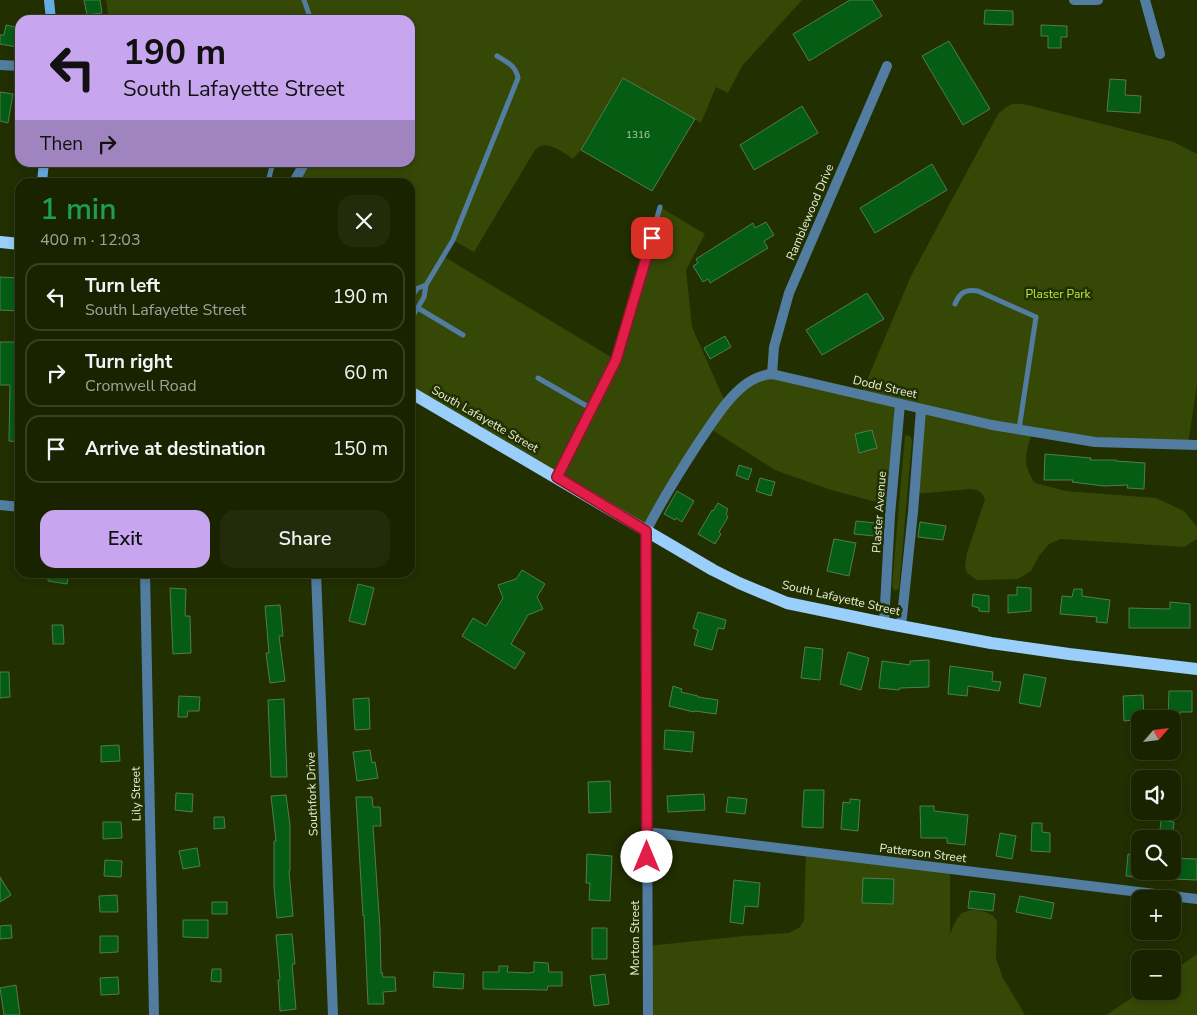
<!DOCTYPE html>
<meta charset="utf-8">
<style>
body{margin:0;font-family:"Nunito Sans",sans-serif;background:#232b0a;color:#f1f3f6;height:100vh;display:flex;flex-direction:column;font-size:19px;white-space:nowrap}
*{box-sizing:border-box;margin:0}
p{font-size:16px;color:#9fa499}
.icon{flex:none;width:28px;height:28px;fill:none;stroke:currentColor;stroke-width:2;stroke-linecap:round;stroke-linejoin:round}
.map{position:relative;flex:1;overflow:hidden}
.side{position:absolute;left:15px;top:178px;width:400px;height:400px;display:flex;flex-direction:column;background:#1a2300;border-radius:15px;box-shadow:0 2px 8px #0003,0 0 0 1px #384022}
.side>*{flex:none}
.top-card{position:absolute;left:15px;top:15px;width:400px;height:152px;border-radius:15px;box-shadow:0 2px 8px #0003,0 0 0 1px #384022;background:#c7a6ef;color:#111;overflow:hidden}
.needle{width:32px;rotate:62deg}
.controls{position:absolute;left:1131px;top:710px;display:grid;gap:10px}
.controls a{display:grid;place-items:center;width:50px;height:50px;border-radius:10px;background:#1a2300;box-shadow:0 2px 8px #0003,0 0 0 1px #384022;font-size:25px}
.pin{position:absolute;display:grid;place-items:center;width:42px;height:42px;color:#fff;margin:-21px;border-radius:10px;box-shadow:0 2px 8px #0006}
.me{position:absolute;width:55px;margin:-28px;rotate:0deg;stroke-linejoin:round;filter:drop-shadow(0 0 4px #0008)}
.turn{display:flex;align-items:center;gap:18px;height:105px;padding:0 25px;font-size:22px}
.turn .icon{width:65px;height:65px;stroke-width:2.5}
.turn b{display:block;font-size:35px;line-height:42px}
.then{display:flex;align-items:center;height:48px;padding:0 25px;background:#0003;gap:10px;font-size:19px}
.round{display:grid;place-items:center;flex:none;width:52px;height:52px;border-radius:15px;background:#232b0a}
.overview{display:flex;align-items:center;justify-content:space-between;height:85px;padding:0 25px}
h1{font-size:30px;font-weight:600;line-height:38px;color:#1e9e55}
.primary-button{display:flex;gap:10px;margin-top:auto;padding:10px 25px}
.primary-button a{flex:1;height:58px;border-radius:15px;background:#c7a6ef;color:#111;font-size:20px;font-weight:600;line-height:58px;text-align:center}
.primary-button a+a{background:#232b0a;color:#f1f3f6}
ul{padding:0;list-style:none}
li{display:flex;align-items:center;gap:15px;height:68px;margin:0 10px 8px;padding:0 15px;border:2px solid #384022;border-radius:15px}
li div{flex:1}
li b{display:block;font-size:19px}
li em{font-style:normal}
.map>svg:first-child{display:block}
.green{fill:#364806}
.building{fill:#055d14;stroke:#537a53}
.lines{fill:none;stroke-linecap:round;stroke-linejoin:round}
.lane{stroke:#527da1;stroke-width:5}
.street{stroke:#527da1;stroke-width:10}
.secondary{stroke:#66ade6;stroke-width:10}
.primary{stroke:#9acffb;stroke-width:12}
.route-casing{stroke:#92132f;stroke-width:12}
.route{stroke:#e11d48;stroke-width:9}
.labels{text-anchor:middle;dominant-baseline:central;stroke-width:5;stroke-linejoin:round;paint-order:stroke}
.number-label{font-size:10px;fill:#aecca6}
.street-label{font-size:12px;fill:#e7f1d6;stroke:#222f00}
.park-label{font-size:12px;fill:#bbeb47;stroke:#222f00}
</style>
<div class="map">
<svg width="1197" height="1015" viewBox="0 0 1197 1015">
<rect width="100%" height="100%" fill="#222f00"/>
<path class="green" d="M 106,0 L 802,0 L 742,66 L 728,93 L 716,87 L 701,123 L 623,78 L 581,150 L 573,159 C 562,152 546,138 535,150 L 474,252 L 453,240 L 443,256 L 616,360 L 660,207 L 705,234 L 686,270 L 692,327 L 726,404 L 764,375 L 861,394 L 911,276 L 998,114 C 1009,104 1012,102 1027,105 L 1174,142 L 1197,154 L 1197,385 L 1188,444 L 1032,432 C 1026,454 1021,463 1035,483 L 1066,491 L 1156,498 L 1184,511 L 1197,527 L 1197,539 L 1184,547 L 1061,539 L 1049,544 L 1039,556 L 1031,571 L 1018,579 L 977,580 L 967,573 L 965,566 L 967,553 L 985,499 C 982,492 979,490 971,489 L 915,494 L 921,409 L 900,404 L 891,506 L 831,490 L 775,470 L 709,428 L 646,531 L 410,392 L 410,182 L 294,182 L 305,163 L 410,162 L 410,20 L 109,20 Z
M 905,435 L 910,436 L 912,440 L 899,589 L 895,591 L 892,587 Z
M 806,851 L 950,868 L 950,934 C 953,928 955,921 960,915 C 968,906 992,910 997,921 L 996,959 L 1003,978 L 1025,1015 L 648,1015 L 647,946 L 744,936 L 789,933 L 800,927 L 804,920 Z
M 1197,954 L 1197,1015 L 1106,1015 L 1142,991 L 1172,991 L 1173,971 Z"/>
<path class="building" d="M 84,0 L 100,0 L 102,13 L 87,15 Z
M 850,0 L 872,0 L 882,16 L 809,61 L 793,34 Z
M 985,10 L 1013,11 L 1013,25 L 984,24 Z
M 6,25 L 20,28 L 17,47 L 0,44 L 0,35 L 4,35 Z
M 1041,25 L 1067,26 L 1067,37 L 1061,37 L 1061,48 L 1048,48 L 1048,36 L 1041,36 Z
M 949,41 L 990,109 L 963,125 L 922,56 Z
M 623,78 L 695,119 L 652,191 L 581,150 Z
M 1110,79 L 1126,80 L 1125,95 L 1141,96 L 1140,113 L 1107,111 Z
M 0,92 L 13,94 L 8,123 L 0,121 Z
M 802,106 L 818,133 L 754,170 L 740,145 Z
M 932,164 L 947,190 L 875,233 L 860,208 Z
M 766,222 L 774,235 L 764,241 L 768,248 L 710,283 L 708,279 L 703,282 L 693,266 L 698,263 L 696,259 L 753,223 L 755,228 Z
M 0,277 L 20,278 L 20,311 L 0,310 Z
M 867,293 L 884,319 L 822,355 L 806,330 Z
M 725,336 L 731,347 L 710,359 L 704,348 Z
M 0,342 L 20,342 L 20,442 L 9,441 L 10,385 L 0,385 Z
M 872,430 L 877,448 L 859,453 L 855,434 Z
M 1045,454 L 1091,458 L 1090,460 L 1116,460 L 1116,461 L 1145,463 L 1144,489 L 1127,488 L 1128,485 L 1104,486 L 1072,482 L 1073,480 L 1044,480 Z
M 739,465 L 752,469 L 748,480 L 736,475 Z
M 760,478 L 775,482 L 771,496 L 756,491 Z
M 677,491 L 694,501 L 682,522 L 676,518 L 675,520 L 664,514 Z
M 718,503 L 728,509 L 726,514 L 728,517 L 719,532 L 721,534 L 715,544 L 698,534 L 712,510 L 713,511 Z
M 856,521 L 876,523 L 874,536 L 854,534 Z
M 920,522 L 946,526 L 943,540 L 918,537 Z
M 834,539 L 856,543 L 849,576 L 827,571 Z
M 522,570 L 545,584 L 537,597 L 543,609 L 528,615 L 511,644 L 525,653 L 515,669 L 462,636 L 473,618 L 486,626 L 503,598 L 498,585 L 516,579 Z
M 49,572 L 69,572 L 67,584 L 48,581 Z
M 358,584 L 374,588 L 365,625 L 349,621 Z
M 1017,587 L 1031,588 L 1031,611 L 1008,613 L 1008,595 L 1017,595 Z
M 170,588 L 186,589 L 185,616 L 190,616 L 191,653 L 173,654 Z
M 1074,589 L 1082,589 L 1082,596 L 1110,600 L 1107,623 L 1096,622 L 1097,617 L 1060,614 L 1062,596 L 1072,597 Z
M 973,594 L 989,596 L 989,612 L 979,611 L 979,608 L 972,606 Z
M 1170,602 L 1190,604 L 1190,628 L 1129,628 L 1129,608 L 1170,609 Z
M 280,605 L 283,636 L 279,636 L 285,681 L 270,683 L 266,653 L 269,653 L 265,606 Z
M 698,612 L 726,620 L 724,629 L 718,628 L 712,650 L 694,645 L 698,630 L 693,628 Z
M 52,625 L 63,625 L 64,644 L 53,644 Z
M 805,647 L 823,649 L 820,680 L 801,678 Z
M 848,652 L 869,658 L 861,690 L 840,684 Z
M 929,660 L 929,687 L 900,688 L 899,690 L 879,688 L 882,661 L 910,665 L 910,661 Z
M 950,666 L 993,672 L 992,681 L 1001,682 L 999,691 L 968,686 L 967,696 L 948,694 Z
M 0,672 L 9,672 L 10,697 L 0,698 Z
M 1024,674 L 1046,678 L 1040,707 L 1019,703 Z
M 673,686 L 682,689 L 681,692 L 698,696 L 698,697 L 718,700 L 716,714 L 695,711 L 694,712 L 669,706 Z
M 1169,691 L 1192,691 L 1192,712 L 1180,712 L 1179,719 L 1168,719 Z
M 1143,695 L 1144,719 L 1124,721 L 1123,696 Z
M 179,696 L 200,697 L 199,711 L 188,711 L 187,717 L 178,717 Z
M 369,698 L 370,729 L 355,730 L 353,699 Z
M 284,699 L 287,777 L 271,777 L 268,700 Z
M 665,730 L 694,732 L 692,752 L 664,749 Z
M 119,745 L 120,761 L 101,762 L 101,746 Z
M 370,750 L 372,763 L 375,762 L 378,778 L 357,781 L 353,752 Z
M 610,781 L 611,812 L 589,813 L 588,782 Z
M 804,790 L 824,790 L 823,828 L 802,827 Z
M 176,793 L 193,794 L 192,812 L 175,810 Z
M 704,794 L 705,810 L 668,812 L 667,796 Z
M 286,795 L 290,825 L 290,871 L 289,871 L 293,916 L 277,918 L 274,887 L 274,841 L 276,841 L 271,796 Z
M 356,797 L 372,797 L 373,807 L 380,807 L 381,826 L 373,826 L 380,928 L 381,973 L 382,972 L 383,977 L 395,977 L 396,991 L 383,992 L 384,1004 L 368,1004 L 364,915 L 363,916 Z
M 728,797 L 747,799 L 745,814 L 726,812 Z
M 850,799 L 860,800 L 858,831 L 841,829 L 843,802 L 850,803 Z
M 920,806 L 934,806 L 934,811 L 968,815 L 965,845 L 947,843 L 947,838 L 921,838 Z
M 214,817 L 224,817 L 225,828 L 214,829 Z
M 1161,820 L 1174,822 L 1173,832 L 1160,831 Z
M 103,822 L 121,822 L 122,838 L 103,839 Z
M 1032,823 L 1042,823 L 1042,832 L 1050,833 L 1050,852 L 1031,851 Z
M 1000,833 L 1016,836 L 1012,859 L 996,856 Z
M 197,848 L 200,866 L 183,869 L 179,851 Z
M 587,854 L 612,856 L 610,901 L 589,900 L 590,883 L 586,883 Z
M 1128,854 L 1140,855 L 1140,878 L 1126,876 Z
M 1172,858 L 1197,859 L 1197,880 L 1172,879 Z
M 105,860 L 122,861 L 121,877 L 104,876 Z
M 0,877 L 11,895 L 0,902 Z
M 863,878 L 894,879 L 893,904 L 862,903 Z
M 734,880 L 760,883 L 758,907 L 745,906 L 743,924 L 730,922 Z
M 970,891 L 995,894 L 993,911 L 968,908 Z
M 117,895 L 118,912 L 100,912 L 99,896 Z
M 1020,896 L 1054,903 L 1051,919 L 1016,912 Z
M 212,902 L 227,902 L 227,914 L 212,914 Z
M 183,920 L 208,920 L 208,938 L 183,937 Z
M 11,925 L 12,938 L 0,939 L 0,926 Z
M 592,928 L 607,928 L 607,959 L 592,959 Z
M 292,934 L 295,964 L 292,964 L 296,1009 L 280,1011 L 278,980 L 280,980 L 276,935 Z
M 100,936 L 118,936 L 118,952 L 100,953 Z
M 534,962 L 548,963 L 549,972 L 562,972 L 562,986 L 548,986 L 547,990 L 483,989 L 483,972 L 499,972 L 499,966 L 508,966 L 507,972 L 529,973 L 534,972 Z
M 212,969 L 221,969 L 221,982 L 211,981 Z
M 434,972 L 464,974 L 463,989 L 433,987 Z
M 605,974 L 609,1004 L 594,1006 L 590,976 Z
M 118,977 L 119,994 L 101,995 L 100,978 Z
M 16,985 L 20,1015 L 4,1015 L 0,988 Z"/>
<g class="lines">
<path class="lane" d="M 304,0 L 311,20
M 268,182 L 273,162
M 426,285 L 453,240 L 518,78 C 516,66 507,62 497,56
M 410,298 L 418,288 L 426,285 L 424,297 L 410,321
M 955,304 C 960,292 966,289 978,291 L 1036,317 L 1019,429
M 418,308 L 463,335
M 538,378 L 592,409
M 557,476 L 616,360 L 660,207"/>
<path class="street" d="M 1074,0 L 1098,0
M 1145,0 L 1160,54
M 0,65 L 20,66
M 294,182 L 305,162
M 772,374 L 774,347 L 789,293 L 887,66
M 0,505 L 20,507
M 145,572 L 154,1015
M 316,572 L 333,1015
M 884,623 L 890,515 L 900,404
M 901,626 L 913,512 L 921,409
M 647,832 L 1197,899
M 648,1015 L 646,531 C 662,500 680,471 699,442 C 712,423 724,403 741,388 C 750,380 760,375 772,374 L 992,425 L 1095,442 L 1197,445"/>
<path class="secondary" d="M 49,0 L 51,20
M 42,182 L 44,162"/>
<path class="primary" d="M 0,242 L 20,244
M 410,392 L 713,570 L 739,583 L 787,603 L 884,623 L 991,643 L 1069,654 L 1197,669"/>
</g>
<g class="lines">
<g class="route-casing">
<path id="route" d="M 647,857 L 646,531 L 557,477 L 616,360 L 652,238"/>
</g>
<use href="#route" class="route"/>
</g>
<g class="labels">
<g class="number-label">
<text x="638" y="135">1316</text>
</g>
<g class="street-label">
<text transform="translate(810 212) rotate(-67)">Ramblewood Drive</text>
<text transform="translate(885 387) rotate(13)">Dodd Street</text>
<text transform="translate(485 419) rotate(30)">South Lafayette Street</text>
<text transform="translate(879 512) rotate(-86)">Plaster Avenue</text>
<text transform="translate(841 598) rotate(13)">South Lafayette Street</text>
<text transform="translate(136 794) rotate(-91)">Lily Street</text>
<text transform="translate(312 794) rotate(-92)">Southfork Drive</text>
<text transform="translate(923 853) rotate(7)">Patterson Street</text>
<text transform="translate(635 938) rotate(-90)">Morton Street</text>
</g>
<g class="park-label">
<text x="1058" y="294">Plaster Park</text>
</g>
</g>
</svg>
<div class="controls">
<a><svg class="needle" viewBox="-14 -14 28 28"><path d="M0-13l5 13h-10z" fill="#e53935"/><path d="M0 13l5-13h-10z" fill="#9fa499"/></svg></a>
<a><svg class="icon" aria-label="sound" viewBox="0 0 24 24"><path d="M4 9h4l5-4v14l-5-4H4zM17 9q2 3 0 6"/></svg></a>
<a><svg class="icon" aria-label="search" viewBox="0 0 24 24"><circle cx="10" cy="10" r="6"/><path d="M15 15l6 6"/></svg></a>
<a>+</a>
<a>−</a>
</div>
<div class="pin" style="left:652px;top:238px;background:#d93025"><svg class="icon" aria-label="arrive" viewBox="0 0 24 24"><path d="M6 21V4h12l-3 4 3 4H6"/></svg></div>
<svg class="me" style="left:647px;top:857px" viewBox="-20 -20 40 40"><circle r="19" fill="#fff"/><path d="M0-13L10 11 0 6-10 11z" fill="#e11d48"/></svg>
<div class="top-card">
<div class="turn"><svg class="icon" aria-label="left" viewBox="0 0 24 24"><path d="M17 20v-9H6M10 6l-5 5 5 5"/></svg><div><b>190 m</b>South Lafayette Street</div></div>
<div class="then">Then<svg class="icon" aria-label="right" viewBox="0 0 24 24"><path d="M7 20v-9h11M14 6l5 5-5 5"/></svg></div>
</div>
<section class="side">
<div class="overview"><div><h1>1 min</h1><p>400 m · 12:03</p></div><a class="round"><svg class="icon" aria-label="close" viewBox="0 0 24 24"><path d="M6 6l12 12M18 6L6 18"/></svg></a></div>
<ul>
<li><svg class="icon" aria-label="left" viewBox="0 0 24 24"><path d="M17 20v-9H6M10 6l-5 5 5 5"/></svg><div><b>Turn left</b><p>South Lafayette Street</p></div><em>190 m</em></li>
<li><svg class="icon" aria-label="right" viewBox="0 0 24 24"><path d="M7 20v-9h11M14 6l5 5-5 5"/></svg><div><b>Turn right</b><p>Cromwell Road</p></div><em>60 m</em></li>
<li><svg class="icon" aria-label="arrive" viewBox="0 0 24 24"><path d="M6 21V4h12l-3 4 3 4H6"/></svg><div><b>Arrive at destination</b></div><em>150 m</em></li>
</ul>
<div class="primary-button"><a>Exit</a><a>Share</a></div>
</section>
</div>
